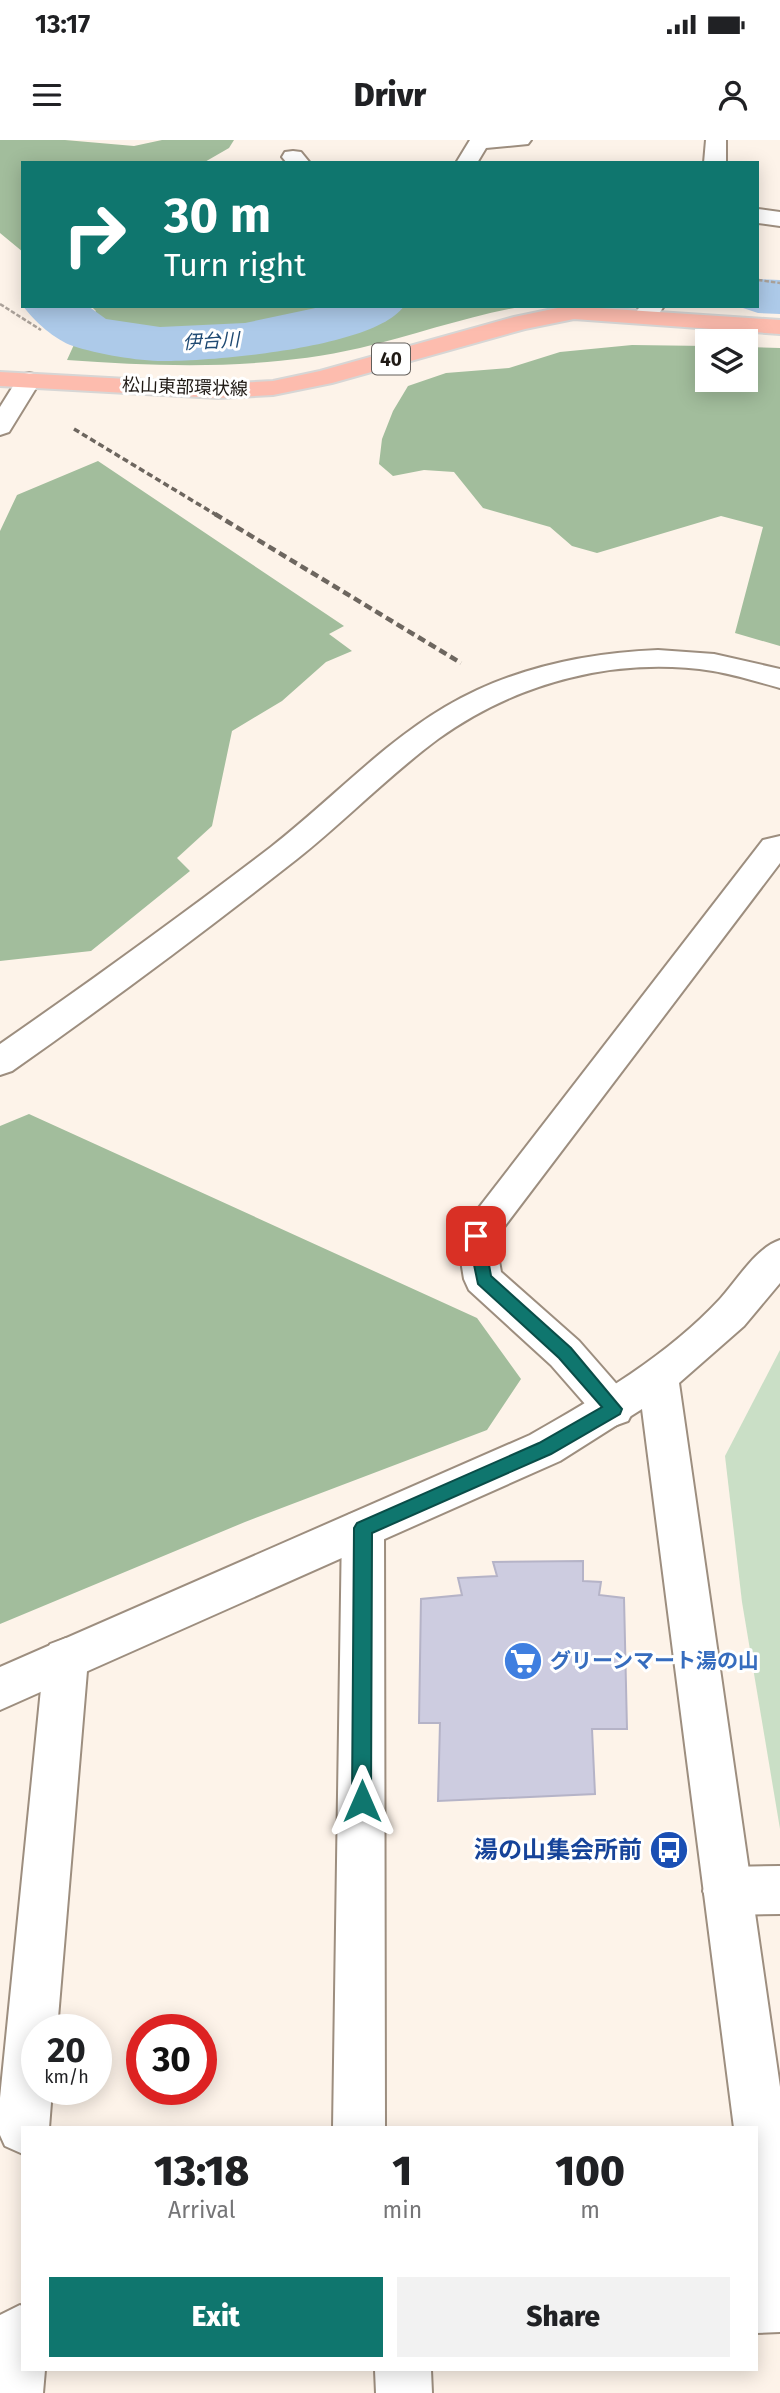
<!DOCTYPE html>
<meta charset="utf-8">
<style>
body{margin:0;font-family:"Fira Sans","Noto Sans JP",sans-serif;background:#f2f2f2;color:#202124;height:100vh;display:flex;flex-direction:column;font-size:26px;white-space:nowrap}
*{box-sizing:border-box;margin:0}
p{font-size:23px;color:#757577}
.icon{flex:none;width:38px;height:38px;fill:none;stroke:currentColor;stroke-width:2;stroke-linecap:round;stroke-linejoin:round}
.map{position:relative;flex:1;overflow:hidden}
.side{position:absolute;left:21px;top:1986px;width:737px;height:245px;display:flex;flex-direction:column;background:#fff;border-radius:0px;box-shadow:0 4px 18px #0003}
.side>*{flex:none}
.hud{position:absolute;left:21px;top:21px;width:738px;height:147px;border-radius:0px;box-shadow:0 4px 18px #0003;background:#0f766e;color:#fff;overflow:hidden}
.tools{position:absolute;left:695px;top:189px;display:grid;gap:14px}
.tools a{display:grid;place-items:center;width:63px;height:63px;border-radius:0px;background:#fff;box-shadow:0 4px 18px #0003;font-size:35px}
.speed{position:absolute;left:21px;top:1874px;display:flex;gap:14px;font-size:35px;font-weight:700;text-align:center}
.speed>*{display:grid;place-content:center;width:91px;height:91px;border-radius:50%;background:#fff;box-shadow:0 4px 18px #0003;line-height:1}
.speed small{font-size:18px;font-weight:400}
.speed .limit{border:10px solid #d22;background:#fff;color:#111}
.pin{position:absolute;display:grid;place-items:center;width:60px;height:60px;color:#fff;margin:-30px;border-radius:14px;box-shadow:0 4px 10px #0006}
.me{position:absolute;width:77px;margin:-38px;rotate:0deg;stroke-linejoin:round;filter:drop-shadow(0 0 5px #0008)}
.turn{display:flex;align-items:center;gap:24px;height:147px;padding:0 28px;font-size:32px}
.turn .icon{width:91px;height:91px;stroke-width:2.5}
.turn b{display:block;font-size:49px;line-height:60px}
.eta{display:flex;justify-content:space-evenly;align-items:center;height:119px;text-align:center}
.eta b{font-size:42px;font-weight:800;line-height:49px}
.action{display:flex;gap:14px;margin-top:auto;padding:14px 28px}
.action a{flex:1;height:80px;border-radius:0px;background:#0f766e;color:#fff;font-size:28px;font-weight:800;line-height:80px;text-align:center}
.action a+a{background:#f2f2f2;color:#202124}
.status{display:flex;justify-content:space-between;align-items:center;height:49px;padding:0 35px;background:#fff;direction:ltr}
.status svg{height:19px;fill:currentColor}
header{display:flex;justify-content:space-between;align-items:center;height:91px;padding:0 28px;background:#fff;font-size:32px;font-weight:800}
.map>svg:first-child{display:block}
.green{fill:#cadfc6}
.forest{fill:#a2bd9c}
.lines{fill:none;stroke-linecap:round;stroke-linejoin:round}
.river{fill:#adcae9;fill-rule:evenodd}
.building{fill:#cdcce0;stroke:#b5b3c7;stroke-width:2}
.minor-casing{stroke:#9d8e7f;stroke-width:4}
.tertiary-casing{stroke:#9d8e7f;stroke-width:4}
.primary-casing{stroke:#d7d6d5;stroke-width:4}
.path{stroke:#aba29a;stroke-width:2.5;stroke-dasharray:4.5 2;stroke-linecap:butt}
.minor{fill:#fff;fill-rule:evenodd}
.tertiary{fill:#fff;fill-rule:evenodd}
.primary{fill:#fdbcae;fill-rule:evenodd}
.rail-far1{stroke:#6d665f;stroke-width:3.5;stroke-dasharray:6 3.5;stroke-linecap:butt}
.rail{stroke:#6d665f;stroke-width:4.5;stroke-dasharray:8 4.5;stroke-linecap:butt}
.route{fill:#0f766e;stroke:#0a4d48;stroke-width:2}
.labels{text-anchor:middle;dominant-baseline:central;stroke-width:6;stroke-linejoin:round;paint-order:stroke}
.far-street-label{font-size:18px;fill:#1f1914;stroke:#fff}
.far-water-label{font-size:19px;font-style:italic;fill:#1f4a73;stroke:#fff}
.shield{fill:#fff;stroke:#625e5a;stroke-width:2}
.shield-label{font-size:19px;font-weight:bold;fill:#1f1914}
.shop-label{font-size:21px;font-weight:bold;fill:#366cbe;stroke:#fff;text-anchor:start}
.near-transit-label{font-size:24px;font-weight:bold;fill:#164399;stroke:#fff;text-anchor:end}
</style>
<div class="status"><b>13:17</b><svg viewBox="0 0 49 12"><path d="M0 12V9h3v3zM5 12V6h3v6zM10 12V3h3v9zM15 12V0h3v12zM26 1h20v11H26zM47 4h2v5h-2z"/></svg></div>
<header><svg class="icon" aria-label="menu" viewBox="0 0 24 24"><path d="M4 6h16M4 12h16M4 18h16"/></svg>Drivr<svg class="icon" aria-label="person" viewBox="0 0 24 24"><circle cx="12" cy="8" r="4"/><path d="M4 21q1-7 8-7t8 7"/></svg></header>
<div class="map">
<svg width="780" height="2253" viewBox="0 0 780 2253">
<rect width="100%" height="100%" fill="#fdf3e9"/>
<path class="green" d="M 780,1210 L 780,1689 L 742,1462 L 725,1316 Z"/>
<path class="forest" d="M 0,0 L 65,0 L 134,6 L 162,0 L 234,0 L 229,8 L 203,23 L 23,23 L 23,112 L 0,93 Z
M 91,166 L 526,166 C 470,175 416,195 360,208 C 263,230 165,227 67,220 L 77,198 L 96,171 Z
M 632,205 L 707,206 L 707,240 L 746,240 L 746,207 L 780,208 L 780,506 L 735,493 L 763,387 L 721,376 L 597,413 L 572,406 L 550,387 L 483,368 L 454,332 L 424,330 L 393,336 L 379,324 L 382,299 L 393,271 L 408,246 L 446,233 L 509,228 L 560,212 Z
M 98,321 L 344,486 L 329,494 L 352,511 L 326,522 L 282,561 L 232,591 L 212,686 L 177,718 L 190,731 L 91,811 L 0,821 L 0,391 L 17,355 Z
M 29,974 L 477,1178 L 521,1239 L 487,1290 L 245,1382 L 0,1484 L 0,986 Z"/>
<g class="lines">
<path class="river" d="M 758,139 L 780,140 L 780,174 L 758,173 L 737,166 L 758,166 Z
M 23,166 L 88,166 L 106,179 L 160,187 L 245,183 L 325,166 L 404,166 C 375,208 214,221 163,221 C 138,221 97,214 73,206 C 55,200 34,181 23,166 Z"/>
</g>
<path class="building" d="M 583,1421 L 583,1441 L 601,1442 L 599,1455 L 624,1458 L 627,1589 L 592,1589 L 595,1654 L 438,1661 L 440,1583 L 419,1583 L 421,1459 L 462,1455 L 458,1438 L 497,1436 L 493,1422 Z"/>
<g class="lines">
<g class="minor-casing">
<path id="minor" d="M 470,0 L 531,0 L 528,4 L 486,8 L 477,23 L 456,23 Z
M 706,0 L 726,0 L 726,23 L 704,23 Z
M 293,11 L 301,12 L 310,23 L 287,23 L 282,17 L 285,12 Z
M 758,69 L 780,72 L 780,86 L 758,83 Z
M 640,166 L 664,166 L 654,181 L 638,181 L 634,176 Z
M 780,696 L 780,723 L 495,1099 L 501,1132 L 579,1201 L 628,1257 L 634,1269 L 628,1281 L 614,1286 L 600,1281 L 551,1225 L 469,1150 L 464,1139 L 457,1096 L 763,700 Z
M 363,1369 L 378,1375 L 384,1388 L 385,1988 L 333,1988 L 342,1388 L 348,1375 Z
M 66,1498 L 82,1504 L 88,1519 L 57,1890 L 37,1890 L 37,1950 L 52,1950 L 49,1988 L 23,1988 L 23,2014 L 5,2006 L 0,1995 L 0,1958 L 44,1519 L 50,1504 Z
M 780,1726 L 780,1774 L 727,1775 L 710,1768 L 703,1751 L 710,1734 L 727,1727 Z
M 780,2138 L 780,2192 L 756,2193 L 756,2139 Z
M 20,2165 L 23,2167 L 23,2230 L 45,2230 L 43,2253 L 0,2253 L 0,2175 Z
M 375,2230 L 431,2230 L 432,2253 L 376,2253 Z"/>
</g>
<g class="tertiary-casing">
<path id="tertiary" d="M 29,233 L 38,235 L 41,240 L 9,292 L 0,295 L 0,267 L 20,235 Z
M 658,510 L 714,514 L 780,529 L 780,548 C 758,542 736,535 713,531 C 617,516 517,542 438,599 C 388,636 345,681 297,719 C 204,792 109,863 12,931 L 0,935 L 0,904 C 92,840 182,775 271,707 C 329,662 381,605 445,567 C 509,529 584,513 658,510 Z
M 780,1100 L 780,1143 L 744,1186 L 679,1243 L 780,1947 L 780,2163 L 761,2155 L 756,2144 L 756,1988 L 734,1988 L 642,1269 L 560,1321 L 0,1570 L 0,1527 L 530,1295 C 597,1257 667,1216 720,1159 C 738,1139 756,1108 780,1100 Z"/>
</g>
<g class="primary-casing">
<path id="primary" d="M 567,166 L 780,180 L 780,194 L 574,179 L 525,189 L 332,243 L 273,255 L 218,258 L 0,246 L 0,232 L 218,244 L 273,241 L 320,231 L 514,177 Z"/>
</g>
<path class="path" d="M 758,140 L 780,143
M 0,164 L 41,190"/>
<use href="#minor" class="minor"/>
<use href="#tertiary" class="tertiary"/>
<use href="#primary" class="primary"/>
<path class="rail-far1" d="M 74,289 L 218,376"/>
<path class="rail" d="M 215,374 L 461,523"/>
</g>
<path class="route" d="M 476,1090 L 484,1096 L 491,1136 L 571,1208 L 622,1269 L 620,1274 L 551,1314 L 372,1393 L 371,1661 L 368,1668 L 362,1670 L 355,1668 L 352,1661 L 354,1388 L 357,1383 L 539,1303 L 602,1267 L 559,1218 L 478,1144 L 468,1096 Z"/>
<defs>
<g id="supermarket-disc" transform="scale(2.0125)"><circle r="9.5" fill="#3f7fe0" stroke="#fff"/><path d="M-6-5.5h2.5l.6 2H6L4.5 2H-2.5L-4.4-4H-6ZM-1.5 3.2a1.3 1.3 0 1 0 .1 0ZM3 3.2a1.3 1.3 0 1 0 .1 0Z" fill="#fff"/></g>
<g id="bus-disc" transform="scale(2.0125)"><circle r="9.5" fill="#1a4fb4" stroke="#fff"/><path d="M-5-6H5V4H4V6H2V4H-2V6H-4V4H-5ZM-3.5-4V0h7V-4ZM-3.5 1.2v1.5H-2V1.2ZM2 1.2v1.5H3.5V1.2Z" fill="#fff"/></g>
</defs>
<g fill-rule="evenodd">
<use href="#supermarket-disc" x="523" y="1521"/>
<use href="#bus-disc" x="669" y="1710"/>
</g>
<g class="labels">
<g class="far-street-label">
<text transform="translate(185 247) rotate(2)">松山東部環状線</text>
</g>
<g class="far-water-label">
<text transform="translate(211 201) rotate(-3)">伊台川</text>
</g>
<rect class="shield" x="372" y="203.5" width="38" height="31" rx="5"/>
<g class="shield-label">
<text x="391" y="219">40</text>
</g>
<g class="shop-label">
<text x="550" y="1521">グリーンマート湯の山</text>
</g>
<g class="near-transit-label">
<text x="642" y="1710">湯の山集会所前</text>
</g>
</g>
</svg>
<div class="tools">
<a><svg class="icon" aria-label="layers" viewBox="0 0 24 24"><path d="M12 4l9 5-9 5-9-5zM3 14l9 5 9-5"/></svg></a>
</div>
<div class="speed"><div>20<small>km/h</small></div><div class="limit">30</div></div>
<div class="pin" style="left:476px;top:1096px;background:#d93025"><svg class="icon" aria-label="arrive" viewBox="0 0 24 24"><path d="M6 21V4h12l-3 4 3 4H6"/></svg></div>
<svg class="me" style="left:362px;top:1661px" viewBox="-20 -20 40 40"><path d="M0-17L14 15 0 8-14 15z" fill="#0f766e" stroke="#fff" stroke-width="4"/></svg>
<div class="hud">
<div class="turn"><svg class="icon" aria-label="right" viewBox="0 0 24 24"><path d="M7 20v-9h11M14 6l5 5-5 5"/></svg><div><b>30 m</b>Turn right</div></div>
</div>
<section class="side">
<div class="eta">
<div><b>13:18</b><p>Arrival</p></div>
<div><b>1</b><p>min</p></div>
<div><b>100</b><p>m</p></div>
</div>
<div class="action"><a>Exit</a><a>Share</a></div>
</section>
</div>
